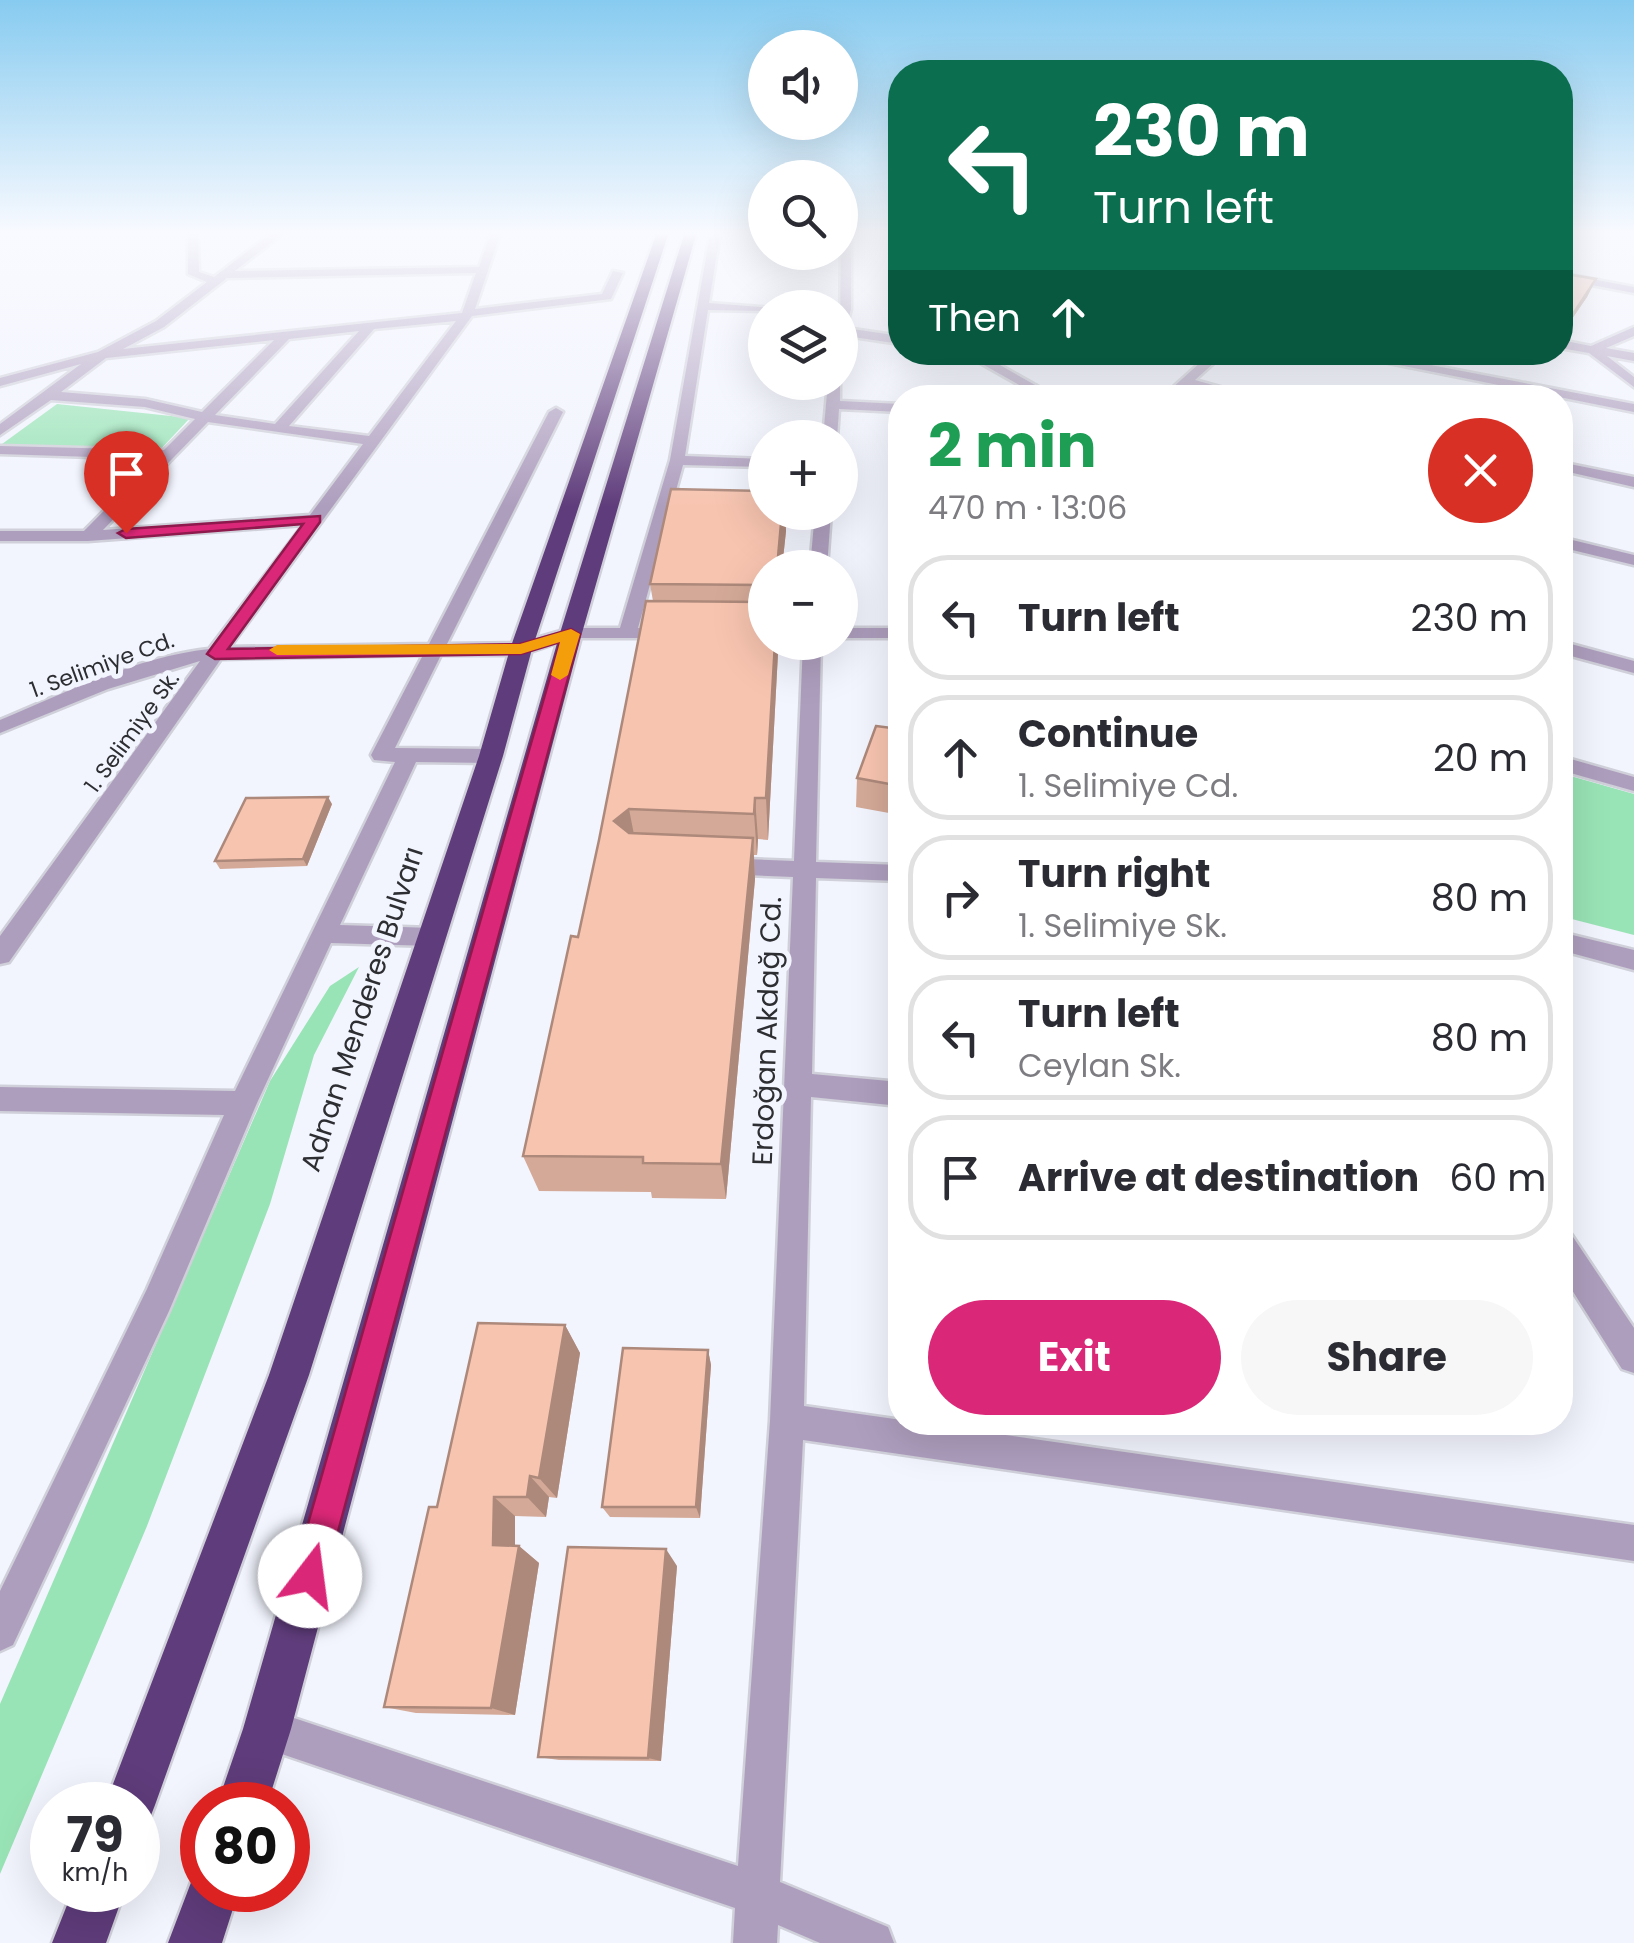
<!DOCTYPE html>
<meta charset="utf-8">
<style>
body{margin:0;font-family:Poppins,sans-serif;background:#f7f7f7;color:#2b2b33;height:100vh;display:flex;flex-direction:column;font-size:38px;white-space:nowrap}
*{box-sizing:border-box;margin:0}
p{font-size:32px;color:#7c7c81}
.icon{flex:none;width:55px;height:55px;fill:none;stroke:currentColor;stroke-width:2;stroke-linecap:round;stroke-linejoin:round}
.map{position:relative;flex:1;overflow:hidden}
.details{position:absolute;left:888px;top:385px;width:685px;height:1050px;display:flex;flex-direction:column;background:#fff;border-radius:40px;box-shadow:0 10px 40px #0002}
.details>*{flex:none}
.guide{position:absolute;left:888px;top:60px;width:685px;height:305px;border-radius:40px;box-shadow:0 10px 40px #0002;background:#0b6e4f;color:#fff;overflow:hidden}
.tools{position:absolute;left:748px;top:30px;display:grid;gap:20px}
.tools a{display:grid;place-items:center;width:110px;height:110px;border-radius:50%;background:#fff;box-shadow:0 10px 40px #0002;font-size:50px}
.speed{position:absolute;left:30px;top:1782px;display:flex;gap:20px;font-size:50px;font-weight:700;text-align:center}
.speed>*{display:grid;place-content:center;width:130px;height:130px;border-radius:50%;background:#fff;box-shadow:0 10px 40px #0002;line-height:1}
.speed small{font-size:25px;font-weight:400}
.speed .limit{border:15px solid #d22;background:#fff;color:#111}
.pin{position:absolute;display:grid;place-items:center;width:85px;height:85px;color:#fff;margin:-102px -42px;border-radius:50% 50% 50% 0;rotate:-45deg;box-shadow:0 0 10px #0007}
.pin .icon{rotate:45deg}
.me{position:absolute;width:110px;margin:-55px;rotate:15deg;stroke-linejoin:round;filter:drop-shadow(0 0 8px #0008)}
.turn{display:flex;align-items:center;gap:35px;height:210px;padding:0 40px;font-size:45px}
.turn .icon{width:130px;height:130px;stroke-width:2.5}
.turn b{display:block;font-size:70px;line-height:85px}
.then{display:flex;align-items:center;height:95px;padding:0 40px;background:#0003;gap:20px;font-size:38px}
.round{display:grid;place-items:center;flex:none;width:105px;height:105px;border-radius:52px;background:#f7f7f7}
.summary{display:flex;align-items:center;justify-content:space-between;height:170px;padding:0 40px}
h1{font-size:60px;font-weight:700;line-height:75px;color:#1e9e55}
.cta{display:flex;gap:20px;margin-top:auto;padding:20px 40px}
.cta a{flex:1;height:115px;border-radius:60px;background:#db2777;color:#fff;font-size:40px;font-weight:700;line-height:115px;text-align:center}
.cta a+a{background:#f7f7f7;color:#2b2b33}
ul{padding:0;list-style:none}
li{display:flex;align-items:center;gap:30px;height:125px;margin:0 20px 15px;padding:0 20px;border:5px solid #e1e1e2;border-radius:40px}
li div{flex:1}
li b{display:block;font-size:38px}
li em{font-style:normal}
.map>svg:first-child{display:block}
.green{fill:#99e4b6}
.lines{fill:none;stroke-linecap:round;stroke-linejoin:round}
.minor-casing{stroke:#cfd0d9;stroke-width:5}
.highway-casing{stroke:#cfd0d9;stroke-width:5}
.minor{fill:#ae9ebe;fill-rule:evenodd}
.highway{fill:#5f3c7b;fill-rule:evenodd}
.wall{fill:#d4a997}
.shaded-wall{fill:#ad897b}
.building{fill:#f7c4b0;stroke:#ad897b;stroke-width:2.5}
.route{fill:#db2777;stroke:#8e194d;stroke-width:2.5}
.slow{fill:#f59e0b}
.labels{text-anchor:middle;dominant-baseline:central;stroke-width:10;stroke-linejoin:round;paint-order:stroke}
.far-street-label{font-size:22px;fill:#2d2e32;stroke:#f2f4fe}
.street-label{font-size:28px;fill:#2d2e32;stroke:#f2f4fe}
</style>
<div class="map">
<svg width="1634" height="1943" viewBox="0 0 1634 1943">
<rect width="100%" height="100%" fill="#f2f4fe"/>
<path class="green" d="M 57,404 L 190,418 L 159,451 L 2,444 Z
M 1560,773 L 1634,794 L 1634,935 L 1560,916 Z
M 359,967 L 314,1055 L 270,1204 L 147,1526 L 0,1874 L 0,1704 L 270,1081 L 330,986 Z"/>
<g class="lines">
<g class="minor-casing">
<path id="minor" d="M 188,235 L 198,235 L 199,272 L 214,277 L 269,235 L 281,235 L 235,271 L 479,267 L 490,235 L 500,235 L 475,309 L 602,294 L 613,271 L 623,273 L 611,299 L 472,316 L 230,647 L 429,644 L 549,412 L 556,408 L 563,412 L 447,644 L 520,643 L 571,628 L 620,628 L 670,460 L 710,235 L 720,235 L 709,303 L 773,308 L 765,308 L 765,311 L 708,310 L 685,456 L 765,459 L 765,467 L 683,465 L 638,628 L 676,630 L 676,638 L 572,638 L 521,655 L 441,655 L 395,748 L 491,749 L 501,756 L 491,763 L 416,762 L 340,925 L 432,928 L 444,937 L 432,946 L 331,943 L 257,1103 L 169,1311 L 13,1645 L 0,1651 L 0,1591 L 147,1289 L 224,1115 L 0,1111 L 0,1087 L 235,1091 L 395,762 L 374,760 L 371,755 L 423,655 L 221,659 L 9,962 L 0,964 L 0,936 L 200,661 L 108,689 L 0,733 L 0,720 C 67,692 137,657 209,649 L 303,525 L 88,541 L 0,541 L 0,531 L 84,531 L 155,459 L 0,454 L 0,446 L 164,450 L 195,419 L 145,407 L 51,400 L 0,435 L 0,424 L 81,364 L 0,386 L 0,378 L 98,352 L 156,321 L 207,282 L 188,274 ZM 476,273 L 462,313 L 123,349 L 164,327 L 227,278 ZM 456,321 L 369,436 L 289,426 L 374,329 ZM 359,331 L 275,424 L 215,415 L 289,339 ZM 274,340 L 202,412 L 145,399 L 61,392 L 106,358 ZM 208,422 L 363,444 L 310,515 L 103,530 Z
M 841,235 L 851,235 L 851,309 L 846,328 L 900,336 L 900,344 L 840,335 Z
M 1560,273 L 1634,287 L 1634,293 L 1560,279 Z
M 1634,327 L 1634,336 L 1606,348 L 1634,353 L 1634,361 L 1607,356 L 1634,377 L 1634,387 L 1589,353 L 1560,348 L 1560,340 L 1591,346 Z
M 961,352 L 977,352 L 1058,398 L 1041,398 L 1031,392 L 988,398 L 1021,386 Z
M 1212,352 L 1226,352 L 1195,380 L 1259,398 L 1234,398 L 1188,387 L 1176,398 L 1161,398 Z
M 1334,352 L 1363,352 L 1634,404 L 1634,412 Z
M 840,380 L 840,401 L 900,404 L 900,412 L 839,409 L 837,438 L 823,438 L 828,382 Z
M 1560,462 L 1634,477 L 1634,487 L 1560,470 Z
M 815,512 L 831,512 L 827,568 L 810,568 Z
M 1560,537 L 1634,555 L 1634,565 L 1560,547 Z
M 840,628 L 900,628 L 900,638 L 840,638 Z
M 1560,641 L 1634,661 L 1634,673 L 1560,653 Z
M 803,642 L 821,642 L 816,862 L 900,865 L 900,881 L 816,878 L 812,1074 L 900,1082 L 900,1106 L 811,1097 L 804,1406 L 1634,1525 L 1634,1561 L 803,1440 L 780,1882 L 888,1927 L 894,1943 L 820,1943 L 778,1925 L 777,1943 L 733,1943 L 735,1908 L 267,1749 L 253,1743 L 247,1729 L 253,1715 L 267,1709 L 738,1866 L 770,1421 L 793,877 L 722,874 L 711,866 L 722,858 L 794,861 Z
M 1560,756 L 1634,777 L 1634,791 L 1560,770 Z
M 1560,932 L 1634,950 L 1634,970 L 1560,950 Z
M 1560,1230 L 1571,1234 L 1634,1328 L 1634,1373 L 1622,1369 L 1560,1271 Z"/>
</g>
<g class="highway-casing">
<path id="highway" d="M 656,235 L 668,235 L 532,649 L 503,756 L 309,1375 L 155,1805 L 148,1823 L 138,1827 L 138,1805 L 105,1805 L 269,1375 L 479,756 L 510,649 Z
M 684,235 L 696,235 L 582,633 L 291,1729 L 267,1805 L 217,1805 L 243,1729 L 560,633 Z
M 202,1868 L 202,1890 L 239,1890 L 222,1943 L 168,1943 L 195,1872 Z
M 73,1890 L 125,1890 L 106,1943 L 52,1943 Z"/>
</g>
<use href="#minor" class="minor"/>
<use href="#highway" class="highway"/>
</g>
<path class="wall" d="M 1560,273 L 1596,279 L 1587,297 L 1563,332 L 1560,332 Z
M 900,407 L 900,440 L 892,435 L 894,409 Z
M 765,512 L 785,512 L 786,531 L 782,568 L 765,568 L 765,642 L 778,653 L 768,840 L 758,839 L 757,855 L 754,855 L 755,879 L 726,1199 L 652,1198 L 651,1192 L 539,1191 L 523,1156 L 578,937 L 653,601 L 650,584 Z
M 900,729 L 900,815 L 856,807 L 857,778 Z
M 332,804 L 307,866 L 220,869 L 215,861 Z
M 565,1325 L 580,1353 L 557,1498 L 549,1497 L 546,1517 L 515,1516 L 515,1546 L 519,1546 L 539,1563 L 515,1715 L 416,1713 L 384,1707 L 437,1507 Z
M 708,1350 L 711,1365 L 700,1518 L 610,1517 L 602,1507 Z
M 677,1566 L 661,1761 L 559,1760 L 538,1757 Z"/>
<path class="shaded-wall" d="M 1596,279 L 1587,297 L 1563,332 L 1573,314 Z
M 782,512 L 785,512 L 786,531 L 782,568 L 777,568 Z
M 774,642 L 778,642 L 778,653 L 768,840 L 766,798 Z
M 328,797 L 332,804 L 307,866 L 303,859 Z
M 755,798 L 758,839 L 757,855 L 754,814 Z
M 629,809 L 637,850 L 614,821 Z
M 753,838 L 755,879 L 726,1199 L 721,1164 Z
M 565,1325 L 580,1353 L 557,1498 L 539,1478 Z
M 708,1350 L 711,1365 L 700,1518 L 696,1507 Z
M 530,1476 L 549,1497 L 546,1517 L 527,1497 Z
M 494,1497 L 515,1516 L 515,1562 L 493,1545 Z
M 519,1546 L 539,1563 L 515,1715 L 491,1708 Z
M 666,1549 L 677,1566 L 661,1761 L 648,1758 Z"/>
<path class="building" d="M 1560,273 L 1596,279 L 1573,314 L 1560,312 Z
M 671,489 L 765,491 L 765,512 L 782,512 L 777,568 L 765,568 L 765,591 L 763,585 L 650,584 Z
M 765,600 L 765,642 L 775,642 L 766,798 L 755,798 L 754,814 L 629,809 L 614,821 L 629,833 L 753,838 L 721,1164 L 643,1163 L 643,1157 L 523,1156 L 571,936 L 578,937 L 599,840 L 646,601 L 763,602 Z
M 876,726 L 900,729 L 900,786 L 857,778 Z
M 328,797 L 303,859 L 215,861 L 246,798 Z
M 478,1323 L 565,1325 L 539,1478 L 530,1476 L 527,1497 L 494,1497 L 493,1545 L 519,1546 L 491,1708 L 384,1707 L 429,1507 L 437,1507 Z
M 623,1348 L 708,1350 L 696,1507 L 602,1507 Z
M 568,1547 L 666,1549 L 648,1758 L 538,1757 Z"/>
<linearGradient id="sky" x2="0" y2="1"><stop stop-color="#87cbf0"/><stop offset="0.46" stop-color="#f9faff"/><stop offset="1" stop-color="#f9faff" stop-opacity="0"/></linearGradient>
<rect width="1634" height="507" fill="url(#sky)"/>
<path class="route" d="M 320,516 L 320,522 L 228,649 L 520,644 L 571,629 L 580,634 L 326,1576 L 321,1588 L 310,1593 L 298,1588 L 293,1576 L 560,642 L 521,654 L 215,659 L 207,654 L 303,524 L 126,538 L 118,533 L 126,529 Z"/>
<path class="slow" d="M 571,629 L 580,634 L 568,675 L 560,680 L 551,675 L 560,642 L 521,654 L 277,655 L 269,650 L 277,645 L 520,644 Z"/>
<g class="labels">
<g class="far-street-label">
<text transform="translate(102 665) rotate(-20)">1. Selimiye Cd.</text>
<text transform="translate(132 732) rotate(-54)">1. Selimiye Sk.</text>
</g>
<g class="street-label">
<text transform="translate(362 1009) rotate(-72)">Adnan Menderes Bulvarı</text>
<text transform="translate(767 1031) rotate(-88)">Erdoğan Akdağ Cd.</text>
</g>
</g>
</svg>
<div class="tools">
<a><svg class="icon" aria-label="sound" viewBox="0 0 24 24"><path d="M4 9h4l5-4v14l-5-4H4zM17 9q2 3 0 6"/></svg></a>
<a><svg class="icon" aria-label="search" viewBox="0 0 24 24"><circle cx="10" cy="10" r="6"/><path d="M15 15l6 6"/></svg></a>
<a><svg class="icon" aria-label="layers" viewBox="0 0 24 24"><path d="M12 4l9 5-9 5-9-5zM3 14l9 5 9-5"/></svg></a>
<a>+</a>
<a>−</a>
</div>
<div class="speed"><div>79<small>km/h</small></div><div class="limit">80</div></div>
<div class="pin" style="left:126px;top:533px;background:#d93025"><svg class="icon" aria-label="arrive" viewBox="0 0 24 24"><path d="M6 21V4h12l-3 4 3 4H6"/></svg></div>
<svg class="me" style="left:310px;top:1576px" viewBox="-20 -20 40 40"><circle r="19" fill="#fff"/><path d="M0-13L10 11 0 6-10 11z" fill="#db2777"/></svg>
<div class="guide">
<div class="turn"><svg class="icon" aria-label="left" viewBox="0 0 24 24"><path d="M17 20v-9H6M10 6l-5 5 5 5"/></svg><div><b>230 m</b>Turn left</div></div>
<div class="then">Then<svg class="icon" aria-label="ahead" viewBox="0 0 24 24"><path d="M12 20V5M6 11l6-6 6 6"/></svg></div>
</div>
<section class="details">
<div class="summary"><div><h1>2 min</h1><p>470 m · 13:06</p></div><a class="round" style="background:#d93025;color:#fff"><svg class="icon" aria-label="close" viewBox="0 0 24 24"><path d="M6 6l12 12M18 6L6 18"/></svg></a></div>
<ul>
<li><svg class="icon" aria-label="left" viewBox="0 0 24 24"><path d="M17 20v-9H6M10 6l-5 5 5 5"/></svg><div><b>Turn left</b></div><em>230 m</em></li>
<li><svg class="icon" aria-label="ahead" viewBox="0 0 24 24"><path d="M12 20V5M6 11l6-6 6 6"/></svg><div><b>Continue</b><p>1. Selimiye Cd.</p></div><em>20 m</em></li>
<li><svg class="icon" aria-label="right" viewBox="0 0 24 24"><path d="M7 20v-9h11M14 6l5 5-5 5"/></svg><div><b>Turn right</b><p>1. Selimiye Sk.</p></div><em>80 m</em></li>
<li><svg class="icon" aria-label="left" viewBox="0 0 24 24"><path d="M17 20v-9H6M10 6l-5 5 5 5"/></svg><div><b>Turn left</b><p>Ceylan Sk.</p></div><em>80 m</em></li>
<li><svg class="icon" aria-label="arrive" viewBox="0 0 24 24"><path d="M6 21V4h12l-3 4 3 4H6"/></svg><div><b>Arrive at destination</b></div><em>60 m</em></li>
</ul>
<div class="cta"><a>Exit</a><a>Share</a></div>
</section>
</div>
